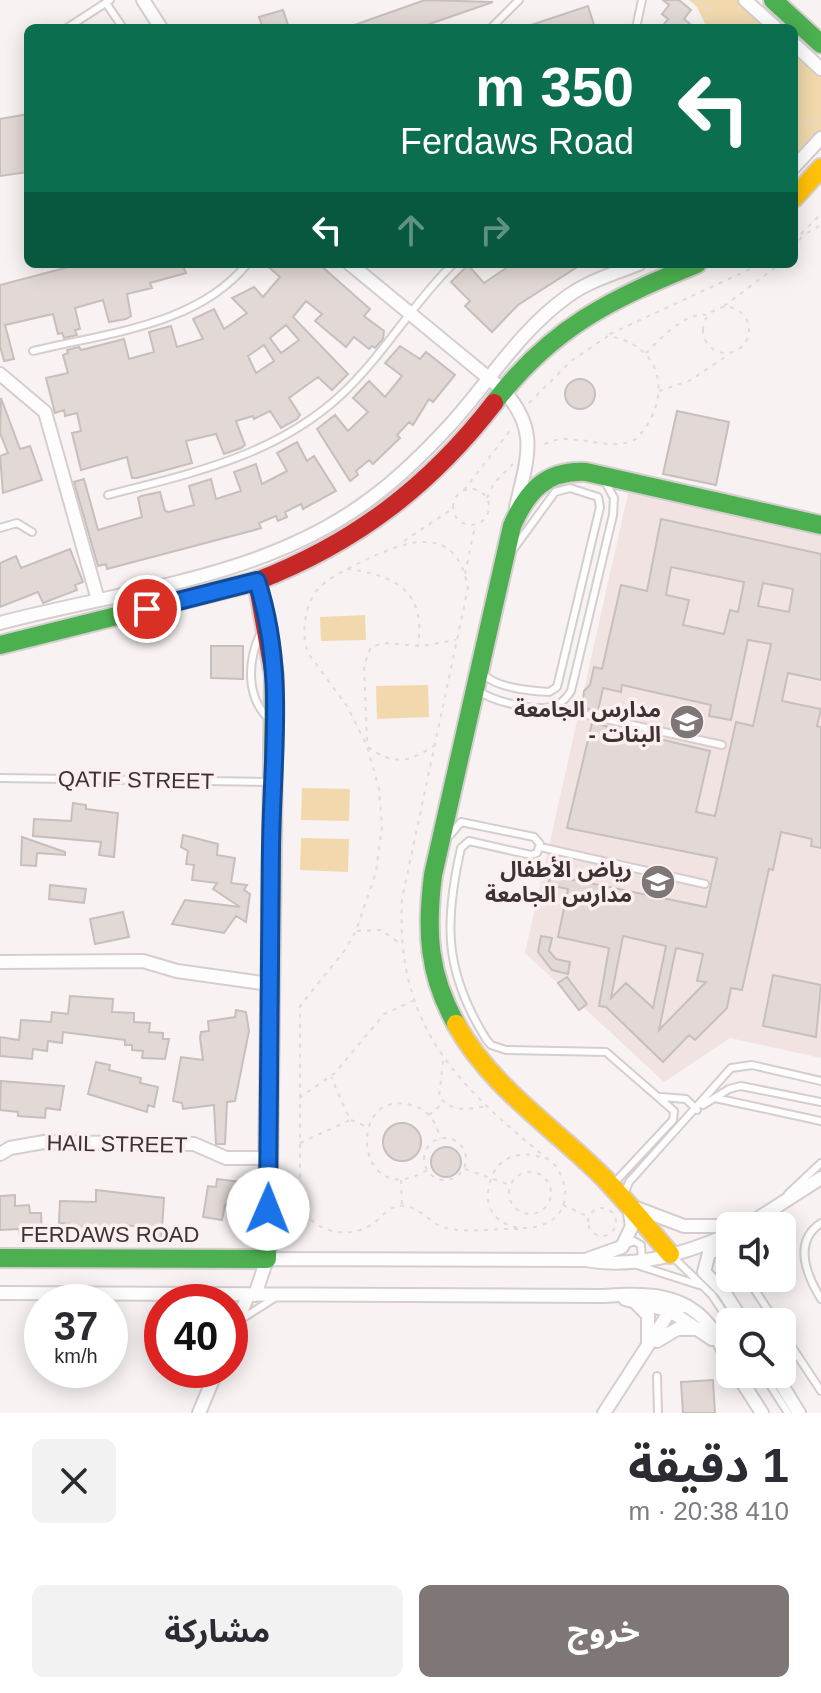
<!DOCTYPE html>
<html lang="ar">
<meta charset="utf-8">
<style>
body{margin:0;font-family:Helvetica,"Noto Sans Arabic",sans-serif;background:#f2f2f3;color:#2b2b33;direction:rtl;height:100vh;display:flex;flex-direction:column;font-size:30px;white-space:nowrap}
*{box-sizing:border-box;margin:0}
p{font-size:26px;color:#7c7c81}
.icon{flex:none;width:44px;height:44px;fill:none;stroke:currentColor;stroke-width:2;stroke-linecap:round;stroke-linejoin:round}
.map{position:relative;height:1413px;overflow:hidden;direction:ltr}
.drawer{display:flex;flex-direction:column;background:#fff;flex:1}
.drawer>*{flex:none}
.top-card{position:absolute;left:24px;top:24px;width:774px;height:244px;border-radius:12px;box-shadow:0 4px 20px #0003;direction:rtl;background:#0b6e4f;color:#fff;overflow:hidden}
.controls{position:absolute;left:716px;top:1212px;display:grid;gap:16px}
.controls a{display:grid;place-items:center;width:80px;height:80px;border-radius:12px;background:#fff;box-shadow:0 4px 20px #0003;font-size:40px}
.speed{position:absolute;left:24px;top:1284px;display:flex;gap:16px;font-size:40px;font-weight:700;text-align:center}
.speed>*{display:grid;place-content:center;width:104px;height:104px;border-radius:50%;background:#fff;box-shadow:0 4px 20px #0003;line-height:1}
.speed small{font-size:20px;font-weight:400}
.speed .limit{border:12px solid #d22;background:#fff;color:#111}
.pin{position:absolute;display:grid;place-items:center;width:68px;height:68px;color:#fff;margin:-34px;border:4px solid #fff;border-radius:50%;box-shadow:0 2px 8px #0007}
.me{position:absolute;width:88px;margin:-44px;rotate:1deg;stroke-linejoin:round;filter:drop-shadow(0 0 6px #0008)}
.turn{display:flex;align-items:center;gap:28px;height:168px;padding:0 32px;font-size:36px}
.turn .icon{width:104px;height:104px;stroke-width:2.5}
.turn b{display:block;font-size:56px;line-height:68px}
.lanes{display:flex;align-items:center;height:76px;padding:0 32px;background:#0003;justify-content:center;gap:40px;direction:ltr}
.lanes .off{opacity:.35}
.round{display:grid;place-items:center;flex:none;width:84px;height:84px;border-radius:12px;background:#f2f2f3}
.head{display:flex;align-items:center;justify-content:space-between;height:136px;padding:0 32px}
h1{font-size:48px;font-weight:700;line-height:60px}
.action{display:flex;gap:16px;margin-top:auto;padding:16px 32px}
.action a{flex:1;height:92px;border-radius:12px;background:#7f7676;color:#fff;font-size:32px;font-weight:700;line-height:92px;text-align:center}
.action a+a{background:#f2f2f3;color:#2b2b33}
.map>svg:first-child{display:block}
.built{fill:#f2e3e3}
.green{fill:#f1d9ad}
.building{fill:#e2d8d6;stroke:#c6bfbd;stroke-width:2;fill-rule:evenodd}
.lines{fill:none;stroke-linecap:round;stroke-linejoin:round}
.lane-casing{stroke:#d6cece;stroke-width:10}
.street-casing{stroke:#d6cece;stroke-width:16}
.fast-casing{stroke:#d6cece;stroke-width:22}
.slow-casing{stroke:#d6cece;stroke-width:22}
.jam-casing{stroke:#d6cece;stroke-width:22}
.path{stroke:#dedcdc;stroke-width:2;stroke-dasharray:4 6;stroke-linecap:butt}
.lane{stroke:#fefdfd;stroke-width:6}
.street{stroke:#fefdfd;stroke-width:12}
.fast{stroke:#4caf50;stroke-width:18}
.slow{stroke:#ffc107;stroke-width:18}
.jam{stroke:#c62828;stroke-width:18}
.route-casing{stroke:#114b97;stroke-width:20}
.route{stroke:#1a73e8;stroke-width:14}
.labels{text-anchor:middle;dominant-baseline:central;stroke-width:7;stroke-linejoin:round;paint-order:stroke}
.poi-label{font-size:22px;font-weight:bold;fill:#3e3333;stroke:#fbefef;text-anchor:end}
.street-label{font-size:22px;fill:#3e3333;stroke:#fbefef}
</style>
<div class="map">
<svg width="821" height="1413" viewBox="0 0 821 1413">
<rect width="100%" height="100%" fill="#f8f2f2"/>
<path class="built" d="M 629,489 L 821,531 L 821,1058 L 730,1038 L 664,1082 L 525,953 Z"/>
<path class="green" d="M 689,0 L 739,0 L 769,28 L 707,28 L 697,7 Z
M 794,52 L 821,77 L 821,131 L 794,161 Z
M 365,615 L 366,640 L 321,641 L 320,617 Z
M 428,685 L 429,717 L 377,719 L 376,686 Z
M 302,788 L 350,789 L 349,821 L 301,820 Z
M 301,838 L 349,839 L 348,872 L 300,870 Z"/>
<path class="building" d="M 425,0 L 493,2 L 418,28 L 346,28 Z
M 663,0 L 679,0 L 691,10 L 684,19 L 695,28 L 661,28 L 668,19 L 662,14 L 669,5 Z
M 588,6 L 595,28 L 528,28 L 528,26 Z
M 283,10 L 289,28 L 263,28 L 259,17 Z
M 28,114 L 28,172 L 0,176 L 0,119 Z
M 80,264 L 182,264 L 186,273 L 150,283 L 152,288 L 127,294 L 131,316 L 126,319 L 109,322 L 103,300 L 75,308 L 80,329 L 75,330 L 77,335 L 64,338 L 62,333 L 58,334 L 53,314 L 5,325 L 14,359 L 4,361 L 0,346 L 0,285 Z
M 265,264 L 319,264 L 370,309 L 364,316 L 384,331 L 383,339 L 375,348 L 372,346 L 369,349 L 354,337 L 346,347 L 315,321 L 322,314 L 306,301 L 293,317 L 348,374 L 332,390 L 318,377 L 289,398 L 300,415 L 297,419 L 281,428 L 270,411 L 254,419 L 253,416 L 236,421 L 245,445 L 241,448 L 224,454 L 216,434 L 186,441 L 192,463 L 137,478 L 132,478 L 127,457 L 81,470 L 72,433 L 81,431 L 77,413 L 65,416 L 64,410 L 55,413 L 46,378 L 68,373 L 63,355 L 68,353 L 67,350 L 79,347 L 81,350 L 124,339 L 129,359 L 154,352 L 149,332 L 171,326 L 177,347 L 203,339 L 193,319 L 214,309 L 224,329 L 247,313 L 232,298 L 254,287 L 263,297 L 280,277 ZM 286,325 L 299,340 L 281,353 L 270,338 ZM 264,345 L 274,361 L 256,373 L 248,356 Z
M 512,264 L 582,264 L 518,305 L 492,332 L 465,306 L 470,301 L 451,282 L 468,265 L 484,283 Z
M 400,346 L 420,359 L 426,352 L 455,375 L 433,402 L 429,399 L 413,425 L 409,422 L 397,435 L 400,438 L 373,464 L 369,460 L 356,471 L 358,475 L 350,481 L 317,429 L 335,415 L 348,431 L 368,412 L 353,398 L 369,381 L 385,397 L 402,376 L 385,363 Z
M565 394a15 15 0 1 1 30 0a15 15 0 1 1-30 0Z
M 1,398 L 20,449 L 30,446 L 42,480 L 3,493 L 0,456 L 8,453 L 0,433 Z
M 677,411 L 729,422 L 716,485 L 663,474 Z
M 297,442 L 307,461 L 314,456 L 336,491 L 303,509 L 301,504 L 285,512 L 287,517 L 278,521 L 276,516 L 259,523 L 261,528 L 251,531 L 107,569 L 106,564 L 98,566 L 74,482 L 84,479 L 98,530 L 142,517 L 138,498 L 141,496 L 160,492 L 165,511 L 169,512 L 194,505 L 189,486 L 211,479 L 216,499 L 241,491 L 234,472 L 256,464 L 262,484 L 287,471 L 277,453 Z
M 661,519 L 821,554 L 821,680 L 788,673 L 782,701 L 821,709 L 817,726 L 821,727 L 821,848 L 811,846 L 812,839 L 781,832 L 773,870 L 769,869 L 742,990 L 731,988 L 727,1008 L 695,1040 L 689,1035 L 663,1062 L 606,1007 L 599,1006 L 609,948 L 558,937 L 568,889 L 548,885 L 554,859 L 563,861 L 560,877 L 706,907 L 717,858 L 567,828 L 592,723 L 710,751 L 696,812 L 715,816 L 736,722 L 753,726 L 771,644 L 748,640 L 731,720 L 709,716 L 711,705 L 622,685 L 621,692 L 603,688 L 598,711 L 582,708 L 584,691 L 590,685 L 594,667 L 602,669 L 621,585 L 647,591 ZM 671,567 L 744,582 L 738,612 L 730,610 L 724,634 L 683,625 L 689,600 L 666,595 ZM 763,583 L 793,589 L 789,612 L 758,606 ZM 623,936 L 666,946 L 653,1008 L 626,983 L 611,998 ZM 676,948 L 703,954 L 697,981 L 706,982 L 659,1030 Z
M 70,549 L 83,582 L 75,585 L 77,590 L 43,603 L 38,592 L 0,607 L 0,563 L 16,556 L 21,568 Z
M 211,646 L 243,646 L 243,679 L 211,678 Z
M 73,803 L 86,805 L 86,809 L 118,813 L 114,857 L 99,855 L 101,842 L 33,836 L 34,819 L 71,821 Z
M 183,835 L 218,844 L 217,855 L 235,858 L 231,883 L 247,885 L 244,890 L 250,894 L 246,922 L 236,916 L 224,933 L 172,924 L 185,900 L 240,907 L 213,889 L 217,883 L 192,880 L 194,865 L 186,864 L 188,851 L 181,847 Z
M 22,837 L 65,852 L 65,855 L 37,853 L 36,866 L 21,865 Z
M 50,885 L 86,889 L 84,903 L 49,899 Z
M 123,912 L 129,937 L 95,944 L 90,919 Z
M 541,936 L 552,938 L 549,951 L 556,959 L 570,962 L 568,974 L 552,970 L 538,952 Z
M 773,975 L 821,985 L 816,1037 L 763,1026 Z
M 567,977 L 587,1004 L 579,1010 L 558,983 Z
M 70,996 L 113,999 L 112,1012 L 134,1013 L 134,1022 L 150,1023 L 149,1032 L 163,1033 L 163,1039 L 169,1039 L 165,1059 L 142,1058 L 143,1051 L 132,1050 L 132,1045 L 125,1045 L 125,1040 L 63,1032 L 62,1043 L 48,1041 L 47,1051 L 33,1049 L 32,1059 L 0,1056 L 0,1037 L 19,1040 L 21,1020 L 51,1022 L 52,1012 L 68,1014 Z
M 236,1010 L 246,1012 L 249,1031 L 235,1101 L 227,1102 L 225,1144 L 216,1144 L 214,1105 L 183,1109 L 182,1103 L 173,1101 L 181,1057 L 203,1060 L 200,1038 L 201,1032 L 209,1031 L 208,1021 L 235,1017 Z
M 96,1062 L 110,1065 L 109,1070 L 141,1078 L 140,1083 L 158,1087 L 154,1107 L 148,1105 L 147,1112 L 88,1094 Z
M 1,1081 L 64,1086 L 60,1110 L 46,1108 L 45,1118 L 18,1116 L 18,1112 L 0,1110 Z
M383 1142a19 19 0 1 1 38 0a19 19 0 1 1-38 0Z
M431 1162a15 15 0 1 1 30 0a15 15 0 1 1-30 0Z
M 217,1179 L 241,1182 L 237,1206 L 225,1205 L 222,1220 L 203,1217 L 208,1186 L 216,1187 Z
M 96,1190 L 164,1198 L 161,1244 L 150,1243 L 151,1228 L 123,1225 L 123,1230 L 107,1231 L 70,1230 L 70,1224 L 59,1223 L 60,1201 L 96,1202 Z
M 15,1195 L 15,1206 L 29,1205 L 30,1213 L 41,1213 L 42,1236 L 20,1237 L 19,1229 L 0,1230 L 0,1196 Z
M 713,1380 L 715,1413 L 683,1413 L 681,1382 Z"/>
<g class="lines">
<g class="lane-casing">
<path id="lane" d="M 106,3 L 123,28
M 67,28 L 110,0
M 491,28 L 519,0
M 636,28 L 642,0
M 33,351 C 105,333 197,326 247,264
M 108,495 C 192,473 275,456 341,395 C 383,356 412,304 453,264
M 0,528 L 17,523 L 32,532
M 262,630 C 247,660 245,698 271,721
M 482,672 C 493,688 531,691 549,692 L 557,687 L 600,507 L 598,497 L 570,488 L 555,492 L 512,551
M 479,691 C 492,701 533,711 550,707 C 560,706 566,699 571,691 L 613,515 L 614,498 L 604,480
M 558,705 L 561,709 L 722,745
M 0,778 L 272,782
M 450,835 L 461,822 L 534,837 L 540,844 L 537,853 L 531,855 L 469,841 L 461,848 C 444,923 444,971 486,1039 L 491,1045 L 506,1050 L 606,1052 L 674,1111 L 673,1120 L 617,1180 L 612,1181
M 540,847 L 705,884
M 661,1097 L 686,1099 L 697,1110
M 715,1098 L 821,1121
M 703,1105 L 729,1089 L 741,1086 L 821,1102
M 788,1194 L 821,1163
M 624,1195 L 629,1182 L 731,1068 L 752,1065 L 821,1081
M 821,1223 C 792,1242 807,1276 821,1299
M 625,1245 L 634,1241 L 641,1245 L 642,1259
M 672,1256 L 712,1295 L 730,1322
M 637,1265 L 699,1285
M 747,1278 L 776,1322
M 243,1318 L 273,1299
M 782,1332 L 821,1391
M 763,1374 L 788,1413
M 657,1376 L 658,1413"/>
</g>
<g class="street-casing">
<path id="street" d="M 143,0 L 161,28
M 745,0 L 776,28
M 794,44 L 821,69
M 794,167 L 821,138
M 350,264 L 503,390 C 540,430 527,459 516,507
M 0,374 L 45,412 L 98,600
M 0,623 C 124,590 264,579 370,499 C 399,478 426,451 450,425 C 489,382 519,331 568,296 C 589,281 615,273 639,264
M 0,962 L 143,961 L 177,971 L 269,984
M 0,1154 L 10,1148 L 44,1142 L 194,1144 L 226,1158 L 269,1158
M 631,1206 L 684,1226 L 730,1226
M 746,1226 L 821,1178
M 730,1244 L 709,1253 L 704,1272 L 724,1292 L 743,1322
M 588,1259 L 622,1247 L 632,1226 L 629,1208
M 0,1293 L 604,1296 C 644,1293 686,1292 712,1329 C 719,1340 723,1352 730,1362
M 255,1295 L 267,1259 L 585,1260 C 635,1269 684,1254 730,1234
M 625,1299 L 670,1311 L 712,1339
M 635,1302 L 648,1315 L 648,1345
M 230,1338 L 248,1296
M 657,1341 L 677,1329 L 699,1329
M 737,1374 L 762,1413
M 775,1374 L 799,1413
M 199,1413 L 217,1370
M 604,1413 L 670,1311 L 675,1306 L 687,1306"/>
</g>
<g class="fast-casing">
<path id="fast" d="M 773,0 L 821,44
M 494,403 C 552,327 611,299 697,264
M 0,645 L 257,581
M 456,1024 C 428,974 426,931 433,875 L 512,526 C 527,491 546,470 586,472 L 821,525
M 0,1258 L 267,1259 L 274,676"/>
</g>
<g class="slow-casing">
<path id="slow" d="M 794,198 L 821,168
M 456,1024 C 491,1088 555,1128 605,1179 C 628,1203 649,1229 670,1254"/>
</g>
<g class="jam-casing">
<path id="jam" d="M 274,676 L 257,581 C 355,543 430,486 494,403"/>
</g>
<path class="path" d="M 699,0 L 719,28
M 794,122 L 821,122
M 807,233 L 821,225
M 794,241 L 821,214
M 794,249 L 802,236
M 724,306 L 780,264
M703 330a23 23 0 1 1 46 0a23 23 0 1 1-46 0Z
M 610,334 L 761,264
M 646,353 C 660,339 685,312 706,315
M 659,391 L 689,381 L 728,355
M 529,403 L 571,361 L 608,336 C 665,345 673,401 636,439 C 605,455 572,427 541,446
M453 507a18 18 0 1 1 36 0a18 18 0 1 1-36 0Z
M 464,490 L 512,428
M 487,498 L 494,483 L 513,464
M 404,541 L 452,509
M 347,569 C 395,575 426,591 418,645
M 465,574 L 475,526
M 367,741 L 364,665 L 371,647 L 384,643 L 422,646 L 456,640
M 368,747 C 393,765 409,763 433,746
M 357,931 L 381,930 L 401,944
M 443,1061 L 439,1097 C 453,1113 468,1109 487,1106
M 299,1098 L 335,1073 L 384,1014 L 413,1001
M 429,1115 L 443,1103
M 351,1120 L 367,1127
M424 1159a21 21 0 1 1 42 0a21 21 0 1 1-42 0Z
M 300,1143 L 350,1120 L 331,1077
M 465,1169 L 510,1185
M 427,1170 C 354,1215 345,1083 414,1106 C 430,1111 437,1124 440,1139
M509 1193a21 21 0 1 1 42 0a21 21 0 1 1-42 0Z
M 401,1180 L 402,1206
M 563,1205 L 589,1217
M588 1222a14 14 0 1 1 28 0a14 14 0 1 1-28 0Z
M 518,1229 C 494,1228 466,1234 443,1227 C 430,1223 420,1208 406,1206 C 389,1203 382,1219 369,1226 C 344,1240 314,1230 300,1207 L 300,1006 L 345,950 L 356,931 L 376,872 L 382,827 L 379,789 L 367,746 L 347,706 L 308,653 C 301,634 304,604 319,588 C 330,577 347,569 361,562 C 403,542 456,520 468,588 L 402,899 C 395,1031 462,1089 556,1166 C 601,1241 466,1251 491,1179 C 499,1154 525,1150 546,1159"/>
<use href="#lane" class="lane"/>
<use href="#street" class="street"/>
<use href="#fast" class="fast"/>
<use href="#slow" class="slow"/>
<use href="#jam" class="jam"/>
</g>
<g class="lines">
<g class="route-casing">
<path id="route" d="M 147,609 L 257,581 C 286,671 272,755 271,848 C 269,968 270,1088 268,1209"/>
</g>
<use href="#route" class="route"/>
</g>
<defs>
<g id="school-disc" transform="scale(1.8)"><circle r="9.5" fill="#7f7676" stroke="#fbefef"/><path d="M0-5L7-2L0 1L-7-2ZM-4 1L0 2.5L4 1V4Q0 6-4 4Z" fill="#fff"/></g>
</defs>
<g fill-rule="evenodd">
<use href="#school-disc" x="687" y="722"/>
<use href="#school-disc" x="658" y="882"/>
</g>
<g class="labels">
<g class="poi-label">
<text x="661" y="709">مدارس الجامعة<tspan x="661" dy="25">- البنات</tspan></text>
<text x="632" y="869">رياض الأطفال<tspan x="632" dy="25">مدارس الجامعة</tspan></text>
</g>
<g class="street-label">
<text transform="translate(136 780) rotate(1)">QATIF STREET</text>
<text transform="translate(117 1144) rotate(1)">HAIL STREET</text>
<text x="110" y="1234">FERDAWS ROAD</text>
</g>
</g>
</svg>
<div class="controls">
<a><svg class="icon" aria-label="sound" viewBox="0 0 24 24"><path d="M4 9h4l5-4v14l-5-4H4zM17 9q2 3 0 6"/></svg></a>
<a><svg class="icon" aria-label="search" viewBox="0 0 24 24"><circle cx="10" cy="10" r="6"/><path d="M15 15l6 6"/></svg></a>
</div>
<div class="speed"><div>37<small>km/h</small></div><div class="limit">40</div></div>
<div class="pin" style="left:147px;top:609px;background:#d93025"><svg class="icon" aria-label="arrive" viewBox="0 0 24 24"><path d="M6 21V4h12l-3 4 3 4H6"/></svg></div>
<svg class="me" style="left:268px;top:1209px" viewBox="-20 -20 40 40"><circle r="19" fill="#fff"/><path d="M0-13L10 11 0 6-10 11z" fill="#1a73e8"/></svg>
<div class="top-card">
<div class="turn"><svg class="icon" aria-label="left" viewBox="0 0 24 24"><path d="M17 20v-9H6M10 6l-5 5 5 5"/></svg><div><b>350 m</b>Ferdaws Road</div></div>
<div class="lanes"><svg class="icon" aria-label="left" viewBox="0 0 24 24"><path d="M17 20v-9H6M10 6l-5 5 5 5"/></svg><svg class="icon off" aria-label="ahead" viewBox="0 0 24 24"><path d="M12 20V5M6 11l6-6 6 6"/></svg><svg class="icon off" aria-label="right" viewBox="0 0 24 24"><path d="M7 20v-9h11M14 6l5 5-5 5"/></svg></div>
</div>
</div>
<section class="drawer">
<div class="head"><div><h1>1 دقيقة</h1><p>410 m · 20:38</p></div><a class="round"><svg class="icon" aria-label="close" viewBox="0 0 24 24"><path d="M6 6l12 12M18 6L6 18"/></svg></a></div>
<div class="action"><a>خروج</a><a>مشاركة</a></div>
</section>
